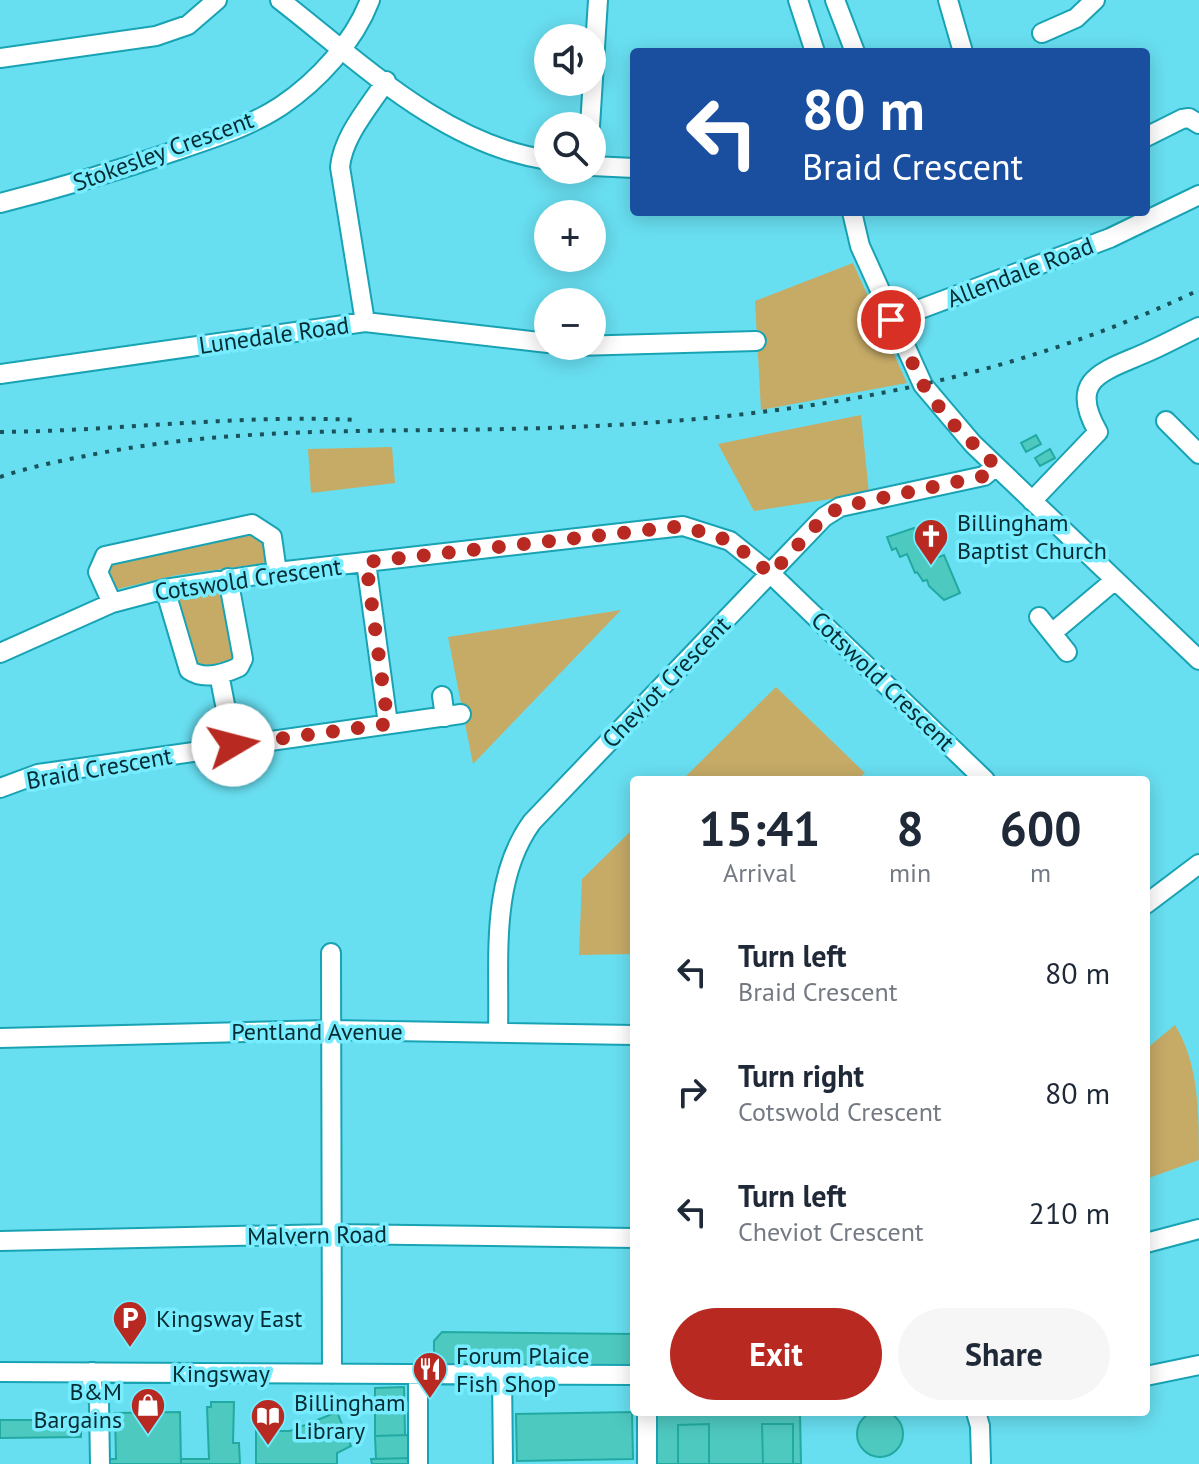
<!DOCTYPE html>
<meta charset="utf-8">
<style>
body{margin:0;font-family:"PT Sans",sans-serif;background:#f6f6f7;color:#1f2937;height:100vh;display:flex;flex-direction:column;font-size:30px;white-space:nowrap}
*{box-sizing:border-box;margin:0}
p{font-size:26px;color:#747a83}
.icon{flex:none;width:44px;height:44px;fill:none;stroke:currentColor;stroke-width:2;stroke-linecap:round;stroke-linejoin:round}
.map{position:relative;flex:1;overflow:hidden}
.details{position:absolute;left:630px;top:776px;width:520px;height:640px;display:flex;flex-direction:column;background:#fff;border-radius:8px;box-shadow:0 4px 20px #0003}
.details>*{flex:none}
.guide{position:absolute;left:630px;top:48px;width:520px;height:168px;border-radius:8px;box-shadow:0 4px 20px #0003;background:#1a4fa0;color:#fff;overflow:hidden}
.fabs{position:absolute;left:534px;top:24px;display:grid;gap:16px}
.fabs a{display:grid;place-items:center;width:72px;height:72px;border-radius:50%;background:#fff;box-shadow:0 4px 20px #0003;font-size:40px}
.pin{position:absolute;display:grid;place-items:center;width:68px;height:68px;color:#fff;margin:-34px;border:4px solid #fff;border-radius:50%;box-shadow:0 2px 8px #0007}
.me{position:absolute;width:88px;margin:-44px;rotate:82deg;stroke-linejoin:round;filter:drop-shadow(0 0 6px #0008)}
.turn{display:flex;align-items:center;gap:28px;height:168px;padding:0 40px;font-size:36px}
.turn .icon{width:104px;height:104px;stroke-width:2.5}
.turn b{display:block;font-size:56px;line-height:68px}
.eta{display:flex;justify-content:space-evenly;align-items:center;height:136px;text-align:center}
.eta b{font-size:48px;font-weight:700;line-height:56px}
.cta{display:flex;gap:16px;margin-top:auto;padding:16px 40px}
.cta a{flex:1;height:92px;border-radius:48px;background:#b72921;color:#fff;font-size:32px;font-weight:700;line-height:92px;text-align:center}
.cta a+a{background:#f6f6f7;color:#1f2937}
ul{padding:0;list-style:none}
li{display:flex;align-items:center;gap:24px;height:120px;padding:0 40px}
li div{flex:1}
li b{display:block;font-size:30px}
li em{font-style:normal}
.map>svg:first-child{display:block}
.green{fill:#c6ab67}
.building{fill:#4ec9c0;stroke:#22aaa2;stroke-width:2}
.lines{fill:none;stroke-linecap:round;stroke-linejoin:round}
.minor-casing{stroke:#18a3b4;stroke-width:22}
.minor{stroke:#fff;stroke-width:18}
.rail{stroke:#19525a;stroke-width:4;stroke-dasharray:4 8;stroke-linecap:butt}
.route{stroke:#b72921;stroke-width:14;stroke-dasharray:0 25.2}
.labels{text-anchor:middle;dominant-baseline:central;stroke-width:7;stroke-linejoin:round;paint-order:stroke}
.street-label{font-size:24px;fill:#032b31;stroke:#76ecfe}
.poi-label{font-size:24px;fill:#032b31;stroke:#76ecfe;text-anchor:start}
</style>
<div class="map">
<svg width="1199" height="1464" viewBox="0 0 1199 1464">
<rect width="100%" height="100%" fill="#68dff1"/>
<path class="green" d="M 853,263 L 907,383 L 761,410 L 755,301 Z
M 861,415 L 869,493 L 754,511 L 718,444 Z
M 392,447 L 395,483 L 311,493 L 308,449 Z
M 255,528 L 269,542 L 268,563 L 177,575 L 113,590 L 106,574 L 113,560 Z
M 221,589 L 236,660 L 206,670 L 193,666 L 176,597 Z
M 621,610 L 473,764 L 448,637 Z
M 776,687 L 865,773 L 857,780 L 682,780 Z
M 634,828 L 634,954 L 579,955 L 582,879 Z
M 1175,1025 C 1199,1064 1199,1113 1199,1160 L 1146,1179 L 1146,1049 Z"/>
<path class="building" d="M 1036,435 L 1041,444 L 1026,452 L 1021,443 Z
M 1050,449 L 1055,458 L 1040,466 L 1035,458 Z
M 914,528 L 928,561 L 944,555 L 960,593 L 944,600 L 929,586 L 927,580 L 923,581 L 917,572 L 915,573 L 907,554 L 900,557 L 896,548 L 892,550 L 887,537 Z
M 442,1332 L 634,1334 L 634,1365 L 434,1365 L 434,1341 Z
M 404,1387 L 405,1435 L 375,1436 L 375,1388 Z
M 211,1402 L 234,1402 L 233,1443 L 239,1443 L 240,1464 L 181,1464 L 181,1459 L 209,1459 L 207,1407 L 211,1407 Z
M857 1434a23 23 0 1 1 46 0a23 23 0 1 1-46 0Z
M 180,1412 L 181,1464 L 108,1464 L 108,1459 L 116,1459 L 115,1413 Z
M 337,1412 L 351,1446 L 337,1453 L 337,1464 L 256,1464 L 256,1431 L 290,1431 Z
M 632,1412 L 633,1459 L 517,1461 L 516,1414 Z
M 653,1412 L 800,1412 L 801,1464 L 653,1464 Z
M 48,1415 L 61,1415 L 61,1420 L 81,1420 L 81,1437 L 0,1438 L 0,1420 L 48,1420 Z
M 709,1424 L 709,1464 L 678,1464 L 678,1425 Z
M 762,1424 L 793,1424 L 793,1464 L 763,1464 Z
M 408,1435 L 408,1458 L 376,1459 L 375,1436 Z
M 412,1458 L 412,1464 L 372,1464 L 371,1459 Z"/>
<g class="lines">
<g class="minor-casing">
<path id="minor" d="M 280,0 C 360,62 444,145 548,160
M 798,0 L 815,52
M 835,0 L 855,52
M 948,0 L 963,52
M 1042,33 L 1076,18 L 1095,0
M 0,58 L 156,36 L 188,25 L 217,0
M 590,126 L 598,0
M 1146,137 L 1182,119 L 1189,118 L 1199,124
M 592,166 L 634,168
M 0,203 C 59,188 117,171 175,151 C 211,139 249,127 281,106 C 318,81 354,42 370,0
M 852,212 L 860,246 L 923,385 L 973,444 L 1199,660
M 891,320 L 1110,238 L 1199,195
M 365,322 L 340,167 C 343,136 369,107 386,81
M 576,346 L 756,341
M 0,374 L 365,322 L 548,343
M 1166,421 L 1199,454
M 1032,501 L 1098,432 C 1068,380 1101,372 1143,354 C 1162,346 1180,336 1199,327
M 366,562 L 388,724
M 165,589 L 189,670 C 203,680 224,674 239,667 L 243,659 L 228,578
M 112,603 L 98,572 L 105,556 L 252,524 L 272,537 L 277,572
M 1039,617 L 1067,652
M 1052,633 L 1115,580
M 0,653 L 112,603 L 165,589 L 277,572 L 683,526 L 730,541 L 771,574 L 985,780
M 219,674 L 233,745
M 442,696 L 445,717
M 0,788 L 38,774 L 461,714
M 1146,904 L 1199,864
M 331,953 L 332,1374
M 498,1032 C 500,962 489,881 532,822 L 824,517 L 840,507 L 984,476 L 996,466
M 0,1038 L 331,1030 L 634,1035
M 0,1241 L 332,1234 L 634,1238
M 1146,1243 L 1199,1229
M 0,1372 L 634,1375
M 92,1372 L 92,1388 L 99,1401 L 100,1464
M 418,1374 L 418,1464
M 502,1375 L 503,1464
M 1146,1376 L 1199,1365
M 976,1412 L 980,1426 L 981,1462
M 647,1464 L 647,1412"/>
</g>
<use href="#minor" class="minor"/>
<path class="rail" d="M 0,432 C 120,431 238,414 358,420
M 0,477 C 29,467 60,461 90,455 C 231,427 363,432 506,429 C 748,424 978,395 1199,290"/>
</g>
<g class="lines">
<path class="route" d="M 233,745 L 388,724 L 366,562 L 683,526 L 730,541 L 771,574 L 824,517 L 840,507 L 984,476 L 996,466 L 953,424 L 927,392 L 891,320"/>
</g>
<defs>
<g id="church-pin" transform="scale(1.8)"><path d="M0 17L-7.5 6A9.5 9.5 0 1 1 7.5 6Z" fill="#b72921" stroke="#76ecfe"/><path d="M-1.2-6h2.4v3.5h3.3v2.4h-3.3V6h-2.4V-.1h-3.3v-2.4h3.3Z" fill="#fff"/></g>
<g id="parking-pin" transform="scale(1.8)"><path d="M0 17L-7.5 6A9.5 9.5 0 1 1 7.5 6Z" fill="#b72921" stroke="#76ecfe"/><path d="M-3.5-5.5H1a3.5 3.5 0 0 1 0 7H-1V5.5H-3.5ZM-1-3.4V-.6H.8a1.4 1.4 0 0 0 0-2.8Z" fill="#fff"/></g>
<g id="restaurant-pin" transform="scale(1.8)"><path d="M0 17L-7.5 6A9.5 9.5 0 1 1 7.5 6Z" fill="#b72921" stroke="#76ecfe"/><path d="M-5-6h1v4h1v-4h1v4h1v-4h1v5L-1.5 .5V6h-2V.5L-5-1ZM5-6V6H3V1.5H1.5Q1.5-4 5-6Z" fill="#fff"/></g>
<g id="shop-pin" transform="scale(1.8)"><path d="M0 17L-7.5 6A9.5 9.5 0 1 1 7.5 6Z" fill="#b72921" stroke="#76ecfe"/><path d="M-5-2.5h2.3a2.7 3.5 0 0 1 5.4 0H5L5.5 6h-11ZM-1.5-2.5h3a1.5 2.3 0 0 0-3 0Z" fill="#fff"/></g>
<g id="library-pin" transform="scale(1.8)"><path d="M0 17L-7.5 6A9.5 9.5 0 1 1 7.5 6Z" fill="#b72921" stroke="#76ecfe"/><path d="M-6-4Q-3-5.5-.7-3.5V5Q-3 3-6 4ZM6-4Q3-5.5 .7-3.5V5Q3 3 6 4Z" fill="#fff"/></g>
</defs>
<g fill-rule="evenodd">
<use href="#church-pin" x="931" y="536"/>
<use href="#parking-pin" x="130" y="1318"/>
<use href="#restaurant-pin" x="430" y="1369"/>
<use href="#shop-pin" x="148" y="1405"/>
<use href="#library-pin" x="268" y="1416"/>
</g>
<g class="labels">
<g class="street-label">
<text transform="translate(163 151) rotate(-20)">Stokesley Crescent</text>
<text transform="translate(1020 272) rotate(-21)">Allendale Road</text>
<text transform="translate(274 335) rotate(-8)">Lunedale Road</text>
<text transform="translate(248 579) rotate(-8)">Cotswold Crescent</text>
<text transform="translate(883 681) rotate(44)">Cotswold Crescent</text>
<text transform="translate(666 682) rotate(-46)">Cheviot Crescent</text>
<text transform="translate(99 768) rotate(-10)">Braid Crescent</text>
<text x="317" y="1031">Pentland Avenue</text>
<text transform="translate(317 1235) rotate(-1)">Malvern Road</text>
<text x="221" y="1373">Kingsway</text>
</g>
<g class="poi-label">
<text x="957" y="522">Billingham<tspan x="957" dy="28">Baptist Church</tspan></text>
<text x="156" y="1318">Kingsway East</text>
<text x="456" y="1355">Forum Plaice<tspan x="456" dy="28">Fish Shop</tspan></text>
<text x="122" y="1391" text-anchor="end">B&amp;M<tspan x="122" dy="28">Bargains</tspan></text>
<text x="294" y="1402">Billingham<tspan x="294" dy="28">Library</tspan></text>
</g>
</g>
</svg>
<div class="fabs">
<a><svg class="icon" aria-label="sound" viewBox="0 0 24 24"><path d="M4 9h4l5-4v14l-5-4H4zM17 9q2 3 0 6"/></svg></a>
<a><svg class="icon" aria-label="search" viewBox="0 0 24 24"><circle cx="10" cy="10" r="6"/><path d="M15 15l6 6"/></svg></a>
<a>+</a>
<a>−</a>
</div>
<div class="pin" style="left:891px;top:320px;background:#d93025"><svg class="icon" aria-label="arrive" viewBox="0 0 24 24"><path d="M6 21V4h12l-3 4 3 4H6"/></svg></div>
<svg class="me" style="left:233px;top:745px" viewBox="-20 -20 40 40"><circle r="19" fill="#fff"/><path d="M0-13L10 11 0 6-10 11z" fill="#b72921"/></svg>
<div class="guide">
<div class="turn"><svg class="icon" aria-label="left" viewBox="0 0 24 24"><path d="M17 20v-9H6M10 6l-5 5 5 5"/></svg><div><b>80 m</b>Braid Crescent</div></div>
</div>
<section class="details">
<div class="eta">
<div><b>15:41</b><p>Arrival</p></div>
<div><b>8</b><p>min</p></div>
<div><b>600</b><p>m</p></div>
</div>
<ul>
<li><svg class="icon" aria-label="left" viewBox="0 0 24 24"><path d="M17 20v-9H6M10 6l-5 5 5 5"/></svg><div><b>Turn left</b><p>Braid Crescent</p></div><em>80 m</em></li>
<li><svg class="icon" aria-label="right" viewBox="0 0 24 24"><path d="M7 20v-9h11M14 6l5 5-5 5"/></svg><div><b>Turn right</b><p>Cotswold Crescent</p></div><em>80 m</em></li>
<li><svg class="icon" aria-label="left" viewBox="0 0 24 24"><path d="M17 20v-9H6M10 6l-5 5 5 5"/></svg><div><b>Turn left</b><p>Cheviot Crescent</p></div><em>210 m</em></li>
</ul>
<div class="cta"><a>Exit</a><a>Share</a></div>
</section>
</div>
